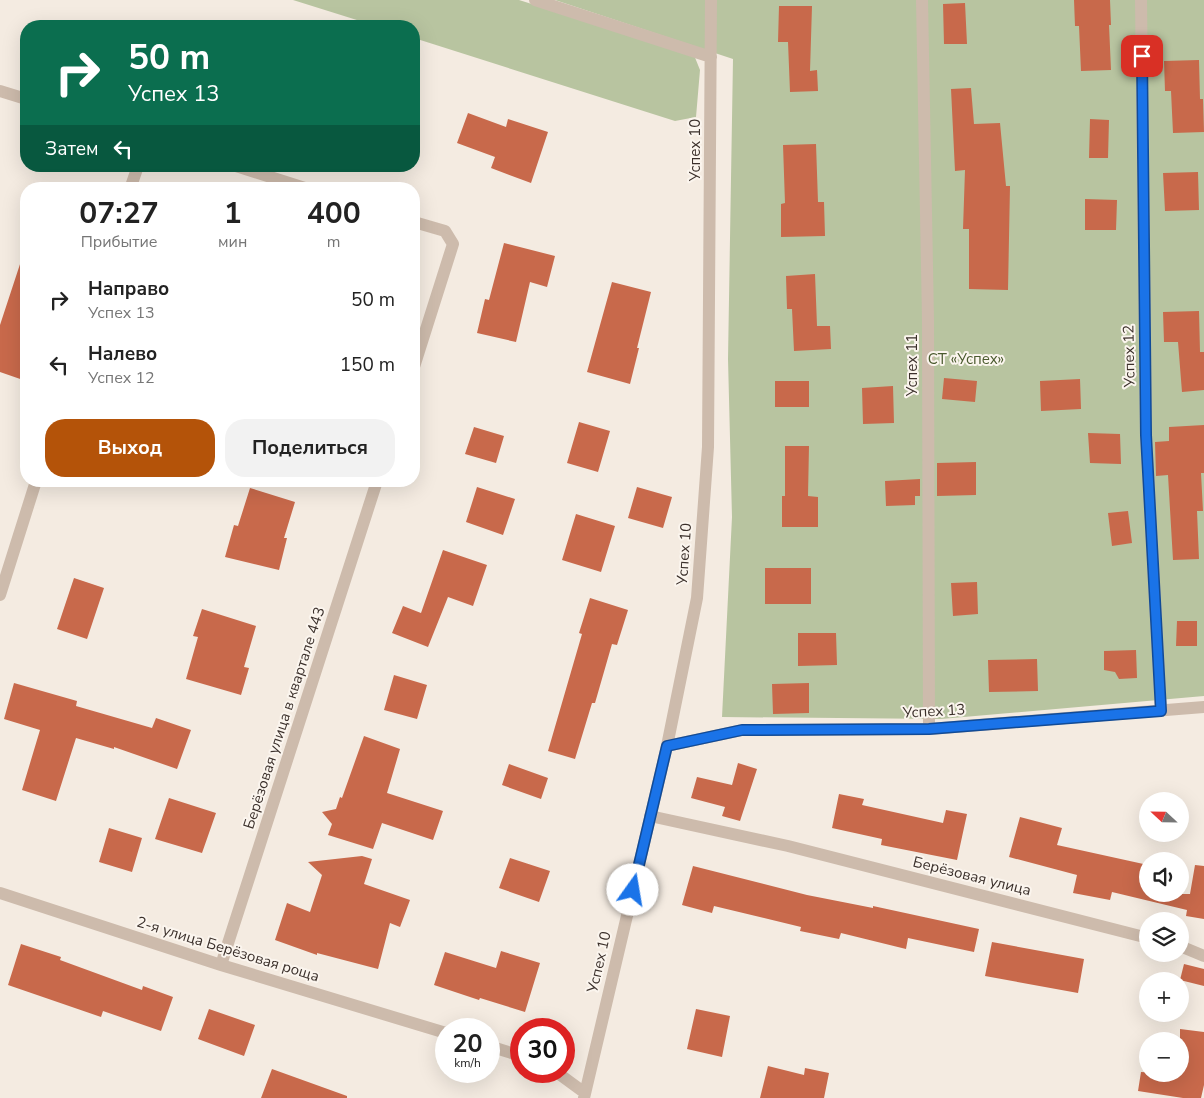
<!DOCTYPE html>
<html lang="ru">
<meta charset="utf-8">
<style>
body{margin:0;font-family:"Nunito Sans",sans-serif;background:#f2f2f2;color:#222;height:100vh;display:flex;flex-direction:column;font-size:19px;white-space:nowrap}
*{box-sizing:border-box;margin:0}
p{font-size:16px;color:#767676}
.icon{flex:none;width:28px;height:28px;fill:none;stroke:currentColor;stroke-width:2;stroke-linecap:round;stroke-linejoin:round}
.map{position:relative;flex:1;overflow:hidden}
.side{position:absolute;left:20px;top:182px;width:400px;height:305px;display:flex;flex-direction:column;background:#fff;border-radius:20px;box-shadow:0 5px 20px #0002}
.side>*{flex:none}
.hud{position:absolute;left:20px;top:20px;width:400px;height:152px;border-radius:20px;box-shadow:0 5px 20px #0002;background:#0b6e4f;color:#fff;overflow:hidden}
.needle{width:32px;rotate:292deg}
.controls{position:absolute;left:1139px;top:792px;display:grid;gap:10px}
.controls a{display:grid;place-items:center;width:50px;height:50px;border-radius:50%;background:#fff;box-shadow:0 5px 20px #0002;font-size:25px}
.speed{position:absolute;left:435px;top:1018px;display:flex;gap:10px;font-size:25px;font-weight:700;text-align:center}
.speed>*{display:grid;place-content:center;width:65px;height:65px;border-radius:50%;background:#fff;box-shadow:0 5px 20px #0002;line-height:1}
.speed small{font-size:12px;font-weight:400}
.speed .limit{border:8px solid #d22;background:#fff;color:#111}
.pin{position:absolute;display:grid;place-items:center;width:42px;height:42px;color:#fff;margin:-21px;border-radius:10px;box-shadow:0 2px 8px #0006}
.me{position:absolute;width:55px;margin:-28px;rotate:13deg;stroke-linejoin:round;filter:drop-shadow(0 0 4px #0008)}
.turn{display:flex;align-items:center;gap:18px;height:105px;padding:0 25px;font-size:22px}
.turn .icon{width:65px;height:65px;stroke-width:2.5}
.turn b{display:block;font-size:35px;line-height:42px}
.then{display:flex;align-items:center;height:48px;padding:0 25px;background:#0003;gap:10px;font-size:19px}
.eta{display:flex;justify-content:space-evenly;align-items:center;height:85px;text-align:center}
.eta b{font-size:30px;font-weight:700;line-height:35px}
.button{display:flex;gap:10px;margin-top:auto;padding:10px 25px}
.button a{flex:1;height:58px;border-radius:20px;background:#b45309;color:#fff;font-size:20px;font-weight:700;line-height:58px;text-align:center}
.button a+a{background:#f2f2f2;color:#222}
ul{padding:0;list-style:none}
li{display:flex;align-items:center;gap:15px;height:65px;padding:0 25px}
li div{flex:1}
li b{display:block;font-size:19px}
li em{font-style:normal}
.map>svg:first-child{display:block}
.green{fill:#b8c4a0}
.building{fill:#c8694b}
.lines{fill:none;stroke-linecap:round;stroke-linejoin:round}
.minor{stroke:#cdbbac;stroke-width:12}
.route-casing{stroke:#114b97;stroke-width:12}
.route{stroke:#1a73e8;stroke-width:9}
.labels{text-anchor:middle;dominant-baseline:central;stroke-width:4;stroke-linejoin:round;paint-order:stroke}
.street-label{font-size:15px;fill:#3b302b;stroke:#fbf5ee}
.park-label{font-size:15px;fill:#4a5a2e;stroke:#fbf5ee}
</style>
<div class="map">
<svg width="1204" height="1098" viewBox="0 0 1204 1098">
<rect width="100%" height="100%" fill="#f4ebe1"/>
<path class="green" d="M 293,0 L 519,0 L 694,55 L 700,70 L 696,117 L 675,121 L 414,38 L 414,26 L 376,26 Z
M 555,0 L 1204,0 L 1204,696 L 941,719 L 722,717 L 732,517 L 728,359 L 733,59 Z"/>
<path class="building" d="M 1074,0 L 1110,0 L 1111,25 L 1109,25 L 1111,70 L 1081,71 L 1079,26 L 1075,26 Z
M 965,3 L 967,44 L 944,44 L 943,4 Z
M 779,6 L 812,6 L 810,71 L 817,70 L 818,91 L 790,92 L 788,42 L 778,42 Z
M 1199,60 L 1200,99 L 1203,99 L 1204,132 L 1173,133 L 1171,91 L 1165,91 L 1164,61 Z
M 971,88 L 974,124 L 1000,123 L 1006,186 L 1010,186 L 1008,290 L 969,289 L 969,229 L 963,229 L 965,170 L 955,171 L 951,89 Z
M 468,113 L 506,127 L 508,119 L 548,132 L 531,183 L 491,168 L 495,157 L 457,143 Z
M 1090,119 L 1109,120 L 1108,158 L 1089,158 Z
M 816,144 L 818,202 L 824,202 L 825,236 L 781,237 L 781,204 L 785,203 L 783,145 Z
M 1198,172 L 1199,210 L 1165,211 L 1163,173 Z
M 1085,199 L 1117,200 L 1116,230 L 1085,230 Z
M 504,243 L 555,256 L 547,287 L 530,282 L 516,342 L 477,333 L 485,299 L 489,300 Z
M 23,255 L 26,255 L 26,381 L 0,372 L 0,325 Z
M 815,274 L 817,326 L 830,326 L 831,349 L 794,351 L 792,309 L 787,309 L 786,276 Z
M 612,282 L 651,292 L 637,348 L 639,348 L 630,384 L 587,372 Z
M 1199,311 L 1200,352 L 1204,352 L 1204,390 L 1182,392 L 1178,342 L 1164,342 L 1163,312 Z
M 944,378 L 977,381 L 975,402 L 942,399 Z
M 1080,379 L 1081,409 L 1041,411 L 1040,381 Z
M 775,381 L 809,381 L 809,407 L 775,407 Z
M 893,386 L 894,423 L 863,424 L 862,388 Z
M 579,422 L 610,431 L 598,472 L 567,463 Z
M 1204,425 L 1204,473 L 1201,473 L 1203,511 L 1197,511 L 1199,559 L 1173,560 L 1168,475 L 1156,476 L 1155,442 L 1169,441 L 1169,427 Z
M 474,427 L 504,436 L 496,463 L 465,454 Z
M 1088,433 L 1120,434 L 1121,464 L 1090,463 Z
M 785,446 L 809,446 L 808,496 L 818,497 L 818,527 L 782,527 L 782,496 L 785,496 Z
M 976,462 L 976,495 L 937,496 L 937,463 Z
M 920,479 L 920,496 L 915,496 L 915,505 L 886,506 L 885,481 Z
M 477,487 L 515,499 L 503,535 L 466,522 Z
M 637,487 L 672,497 L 663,528 L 628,518 Z
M 250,488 L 295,502 L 284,538 L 287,538 L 279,570 L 225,557 L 234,525 L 238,526 Z
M 1128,511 L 1132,543 L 1112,546 L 1108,513 Z
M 576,514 L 615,526 L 601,572 L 562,560 Z
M 443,550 L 487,565 L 473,606 L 448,597 L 428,647 L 392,633 L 403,606 L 421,613 Z
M 765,568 L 811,568 L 811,604 L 765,604 Z
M 74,578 L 104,588 L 87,639 L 57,629 Z
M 977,582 L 978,614 L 953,616 L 951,583 Z
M 590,598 L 628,610 L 617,645 L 612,644 L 595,703 L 592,703 L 575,759 L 548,751 L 582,634 L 579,633 Z
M 202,609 L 256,626 L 244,667 L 249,668 L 241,695 L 186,679 L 198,637 L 193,636 Z
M 1177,621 L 1197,621 L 1197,646 L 1176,646 Z
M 798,633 L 836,633 L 837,665 L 798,666 Z
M 1136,650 L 1137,678 L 1119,679 L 1115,672 L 1104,670 L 1104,651 Z
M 1037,659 L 1038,691 L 989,692 L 988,660 Z
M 394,675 L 427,685 L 417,719 L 384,710 Z
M 14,683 L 77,701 L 76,706 L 152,728 L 156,718 L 191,730 L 177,769 L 114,747 L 114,749 L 76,738 L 56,801 L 22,790 L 40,730 L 4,719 Z
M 809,683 L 809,713 L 773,714 L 772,684 Z
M 364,736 L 400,749 L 387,793 L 443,811 L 433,840 L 382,823 L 373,849 L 328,835 L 332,824 L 322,812 L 336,809 L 340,797 L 342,798 Z
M 738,763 L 757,769 L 740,821 L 722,816 L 725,807 L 691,798 L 697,777 L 732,785 Z
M 509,764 L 548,778 L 541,799 L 502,785 Z
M 839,794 L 864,799 L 862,805 L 943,823 L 946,810 L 967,814 L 957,860 L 881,845 L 882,839 L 832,828 Z
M 169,798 L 216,813 L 202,853 L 155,839 Z
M 1020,817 L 1062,828 L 1057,845 L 1148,865 L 1148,894 L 1190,894 L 1195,865 L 1204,866 L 1204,919 L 1186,916 L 1187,910 L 1112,892 L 1110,900 L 1073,893 L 1077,875 L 1009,857 Z
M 109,828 L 142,838 L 132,872 L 99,862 Z
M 362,856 L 372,859 L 364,884 L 410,900 L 400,927 L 390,923 L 378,969 L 317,953 L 317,955 L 275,940 L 287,903 L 310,912 L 322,875 L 308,862 Z
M 510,858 L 550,871 L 539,902 L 499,888 Z
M 693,866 L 807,895 L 873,908 L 873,906 L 979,929 L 974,952 L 908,938 L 906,949 L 841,933 L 839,939 L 800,931 L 801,927 L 714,906 L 712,913 L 682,905 Z
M 992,942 L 1084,959 L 1078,993 L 985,976 Z
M 21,944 L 61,957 L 60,960 L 142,990 L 143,986 L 173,997 L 161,1031 L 103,1011 L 101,1017 L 8,985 Z
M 501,951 L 540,963 L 525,1012 L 480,998 L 479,1000 L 434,985 L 445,952 L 496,968 Z
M 1184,964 L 1204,969 L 1204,986 L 1180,980 Z
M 209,1009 L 255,1025 L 244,1056 L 198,1039 Z
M 696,1009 L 730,1016 L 722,1057 L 687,1049 Z
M 1180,1029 L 1204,1032 L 1204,1085 L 1201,1098 L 1183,1098 L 1138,1091 L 1141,1072 L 1180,1074 Z
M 768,1066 L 804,1075 L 805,1068 L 829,1073 L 824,1098 L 760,1098 Z
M 272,1069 L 347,1096 L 347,1098 L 261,1098 Z"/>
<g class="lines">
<path class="minor" d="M 535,0 L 711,57
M 922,0 L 928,320 L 929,729
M 1141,0 L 1146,435 L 1161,711
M 0,91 L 26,99
M 236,166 L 308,189
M 130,189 L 138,166
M 414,222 L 445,231 L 453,244 L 414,367
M 0,595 L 36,481
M 667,746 L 742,730 L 929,729 L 1204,707
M 650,816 L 788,846 L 1148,938
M 0,893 L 221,965 L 446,1033
M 1180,946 L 1204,956
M 221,965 L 377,481
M 489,1046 L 521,1056
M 555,1071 L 585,1093
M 584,1098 L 667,746 L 697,598 L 708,447 L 711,0"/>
</g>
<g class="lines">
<g class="route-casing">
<path id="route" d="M 633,890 L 667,746 L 742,730 L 929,729 L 1161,711 L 1146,435 L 1142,56"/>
</g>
<use href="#route" class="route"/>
</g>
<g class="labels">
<g class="street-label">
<text transform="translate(695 150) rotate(-90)">Успех 10</text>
<text transform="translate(1129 356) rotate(-91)">Успех 12</text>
<text transform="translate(912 365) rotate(-90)">Успех 11</text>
<text transform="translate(684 554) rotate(-86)">Успех 10</text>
<text transform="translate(934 711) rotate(-3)">Успех 13</text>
<text transform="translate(284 718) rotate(-72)">Берёзовая улица в квартале 443</text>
<text transform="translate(972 876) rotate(14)">Берёзовая улица</text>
<text transform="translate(228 949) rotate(17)">2-я улица Берёзовая роща</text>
<text transform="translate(599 962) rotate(-77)">Успех 10</text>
</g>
<g class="park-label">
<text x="966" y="359">СТ «Успех»</text>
</g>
</g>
</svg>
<div class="controls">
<a><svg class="needle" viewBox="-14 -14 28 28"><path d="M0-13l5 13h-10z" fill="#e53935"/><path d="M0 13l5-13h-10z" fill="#767676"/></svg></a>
<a><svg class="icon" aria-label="sound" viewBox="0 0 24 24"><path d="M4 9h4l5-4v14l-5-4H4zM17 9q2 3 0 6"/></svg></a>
<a><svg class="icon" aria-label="layers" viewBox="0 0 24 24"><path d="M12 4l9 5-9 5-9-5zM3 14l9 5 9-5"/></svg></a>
<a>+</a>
<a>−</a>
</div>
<div class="speed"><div>20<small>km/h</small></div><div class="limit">30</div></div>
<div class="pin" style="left:1142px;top:56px;background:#d93025"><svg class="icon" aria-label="arrive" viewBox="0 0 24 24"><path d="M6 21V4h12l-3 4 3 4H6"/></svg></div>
<svg class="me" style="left:633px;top:890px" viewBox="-20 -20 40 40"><circle r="19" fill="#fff"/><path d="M0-13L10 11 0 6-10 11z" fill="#1a73e8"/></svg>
<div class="hud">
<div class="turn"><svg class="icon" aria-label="right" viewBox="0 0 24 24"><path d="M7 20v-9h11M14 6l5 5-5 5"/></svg><div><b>50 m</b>Успех 13</div></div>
<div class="then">Затем<svg class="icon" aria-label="left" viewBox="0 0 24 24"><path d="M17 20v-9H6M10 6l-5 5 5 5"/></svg></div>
</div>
<section class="side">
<div class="eta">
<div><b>07:27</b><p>Прибытие</p></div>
<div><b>1</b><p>мин</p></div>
<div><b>400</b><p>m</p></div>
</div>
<ul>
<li><svg class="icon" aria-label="right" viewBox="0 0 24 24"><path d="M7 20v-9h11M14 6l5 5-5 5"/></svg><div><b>Направо</b><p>Успех 13</p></div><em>50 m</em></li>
<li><svg class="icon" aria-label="left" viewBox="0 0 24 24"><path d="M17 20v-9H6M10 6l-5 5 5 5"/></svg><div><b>Налево</b><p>Успех 12</p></div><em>150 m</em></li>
</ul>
<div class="button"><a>Выход</a><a>Поделиться</a></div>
</section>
</div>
